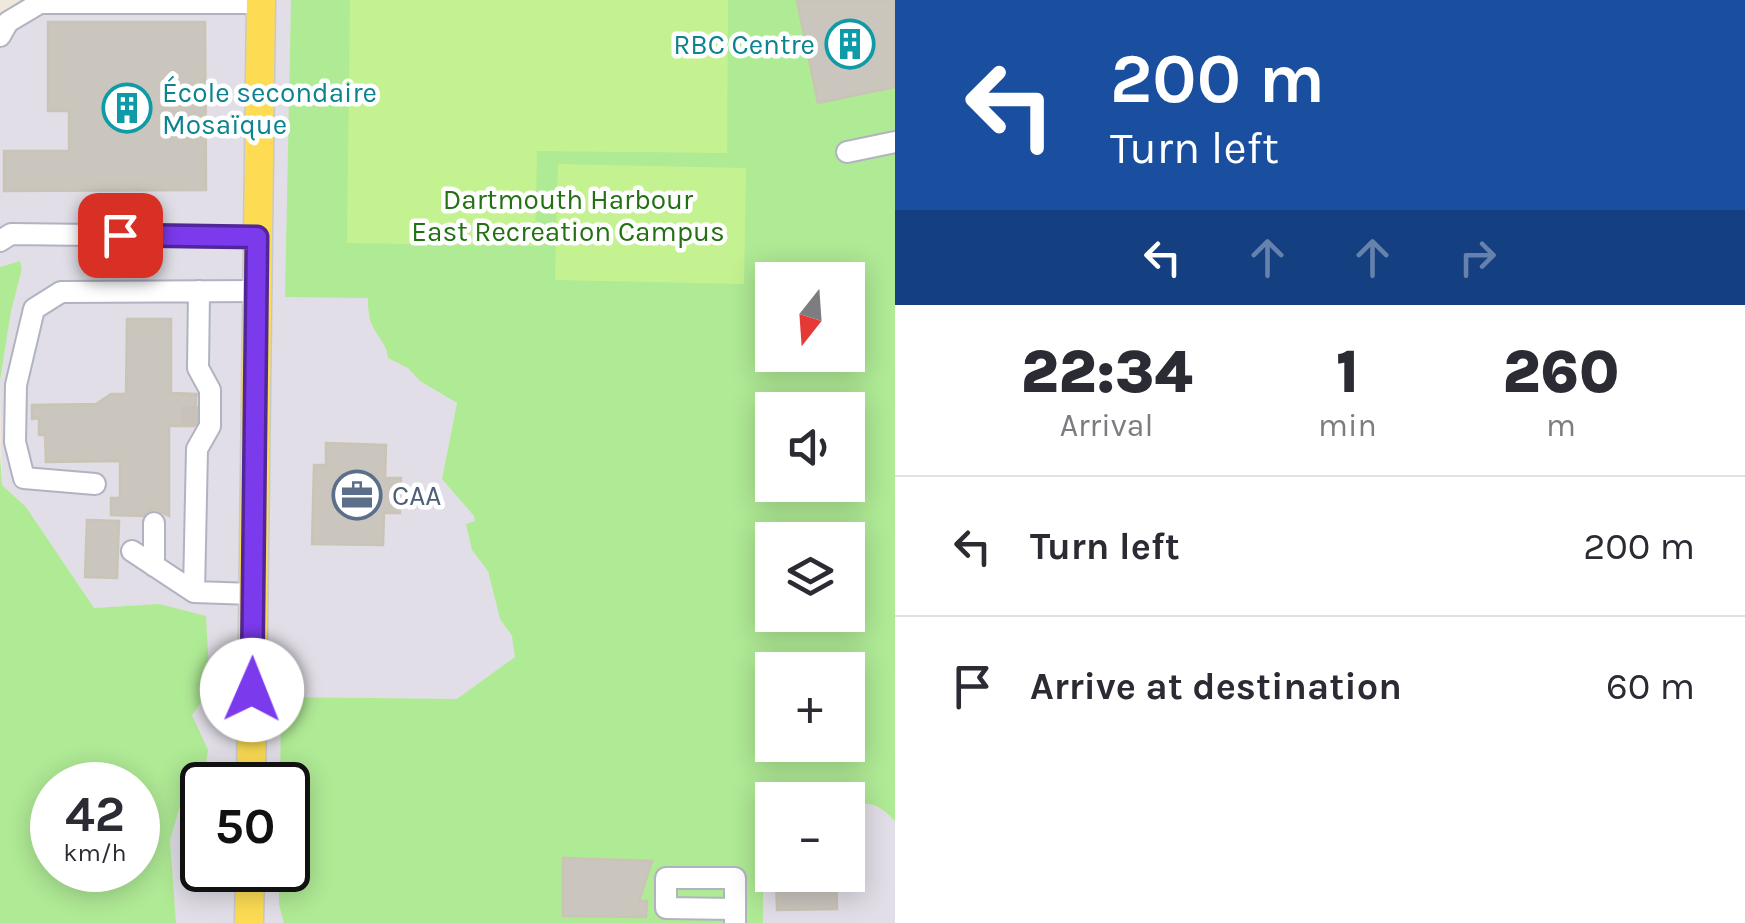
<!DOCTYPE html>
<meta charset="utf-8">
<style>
body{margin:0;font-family:Karla,sans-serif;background:#f7f7f7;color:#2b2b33;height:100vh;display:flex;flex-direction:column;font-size:38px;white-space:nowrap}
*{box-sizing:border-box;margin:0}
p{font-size:32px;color:#7c7c81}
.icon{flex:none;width:55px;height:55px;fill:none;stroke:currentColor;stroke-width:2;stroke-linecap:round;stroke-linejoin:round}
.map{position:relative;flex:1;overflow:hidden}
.sheet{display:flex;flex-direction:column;background:#fff;width:850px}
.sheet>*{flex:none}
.top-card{background:#1a4fa0;color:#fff;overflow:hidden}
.needle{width:65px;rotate:197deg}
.controls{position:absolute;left:755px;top:262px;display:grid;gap:20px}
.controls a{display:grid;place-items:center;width:110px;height:110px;border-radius:0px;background:#fff;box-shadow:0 5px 25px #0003;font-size:50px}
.speed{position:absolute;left:30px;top:762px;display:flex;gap:20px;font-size:50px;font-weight:700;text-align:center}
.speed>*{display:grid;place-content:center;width:130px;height:130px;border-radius:50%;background:#fff;box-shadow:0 5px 25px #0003;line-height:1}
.speed small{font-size:25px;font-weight:400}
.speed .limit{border:5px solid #111;border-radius:15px;background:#fff;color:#111}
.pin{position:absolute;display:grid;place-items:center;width:85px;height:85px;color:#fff;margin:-42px;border-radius:20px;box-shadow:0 5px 15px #0006}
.me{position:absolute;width:110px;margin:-55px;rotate:1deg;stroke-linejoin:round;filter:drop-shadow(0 0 8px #0008)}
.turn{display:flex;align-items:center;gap:35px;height:210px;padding:0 50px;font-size:45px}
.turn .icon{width:130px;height:130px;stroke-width:2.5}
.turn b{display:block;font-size:70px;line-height:85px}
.lanes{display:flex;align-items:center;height:95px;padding:0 50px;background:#0003;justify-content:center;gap:50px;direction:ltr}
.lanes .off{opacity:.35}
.eta{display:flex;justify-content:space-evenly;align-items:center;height:170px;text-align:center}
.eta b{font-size:60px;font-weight:800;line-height:70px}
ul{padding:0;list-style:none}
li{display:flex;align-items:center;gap:30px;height:140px;padding:0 50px;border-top:2px solid #e1e1e2}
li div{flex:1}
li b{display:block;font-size:38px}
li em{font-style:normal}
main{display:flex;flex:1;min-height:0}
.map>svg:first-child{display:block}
.industrial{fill:#e1dee7}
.green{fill:#afea95;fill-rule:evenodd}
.pitch{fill:#c5f290}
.building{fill:#cac5bd;stroke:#cac4b6;stroke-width:2.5}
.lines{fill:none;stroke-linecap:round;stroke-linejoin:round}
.minor-tunnel{stroke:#c8c2ba;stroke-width:20;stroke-dasharray:20 10;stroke-linecap:butt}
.minor-casing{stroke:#b1b3c1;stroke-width:24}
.major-casing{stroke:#c8c8c8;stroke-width:31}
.minor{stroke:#fff;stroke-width:20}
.major{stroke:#fddc54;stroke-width:28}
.route-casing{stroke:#51269a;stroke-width:25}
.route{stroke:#7c3aed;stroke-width:18}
.labels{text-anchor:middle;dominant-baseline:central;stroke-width:9;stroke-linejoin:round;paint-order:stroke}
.culture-label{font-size:28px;fill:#0d838f;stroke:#fff;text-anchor:end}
.park-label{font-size:28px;fill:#247114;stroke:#fff}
.service-label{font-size:28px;fill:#4e5e75;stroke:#fff;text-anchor:start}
</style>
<main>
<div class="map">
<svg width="895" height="923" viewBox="0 0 895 923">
<rect width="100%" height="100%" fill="#efe8dd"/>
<path class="industrial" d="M 20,0 L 291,0 L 286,296 L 368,297 L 368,314 L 374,330 L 420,381 L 457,403 L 442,479 L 474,516 L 500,619 L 532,665 L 534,700 L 281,697 L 280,785 L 202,785 L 202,870 L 279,870 L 279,905 L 284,923 L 176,923 L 170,840 L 181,803 L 192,715 L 159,604 L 94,608 L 26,507 L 2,485 L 0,381 L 11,311 L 22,269 L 20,261 L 0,267 L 0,16 Z
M 782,784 L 828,800 L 772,800 L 772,875 L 848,875 L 848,807 L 851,808 L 868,802 L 883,810 L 895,821 L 895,923 L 763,923 L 764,807 Z"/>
<path class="green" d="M 291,0 L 895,0 L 895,821 C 886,812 876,802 862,804 C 857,805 853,807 848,807 L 848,800 L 828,800 L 813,794 L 775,793 L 764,808 L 763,923 L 284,923 L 279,905 L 279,870 L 288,870 L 288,785 L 280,785 L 281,697 L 457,699 L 515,657 L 512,636 L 500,619 L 488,571 L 472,550 L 466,524 L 475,521 L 474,516 L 442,479 L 457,403 L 420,381 L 408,368 L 388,358 C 387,343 378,339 372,325 C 368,316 368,307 368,298 L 285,297 ZM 772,280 L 848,280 L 848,355 L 772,355 ZM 772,410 L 848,410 L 848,485 L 772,485 ZM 772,540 L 848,540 L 848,615 L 772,615 ZM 772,670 L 848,670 L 848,745 L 772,745 Z
M 20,261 L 22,269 L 11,311 L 0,381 L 0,267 Z
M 0,456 L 2,485 L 26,507 L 94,608 L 159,604 L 206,616 L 210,691 L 192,715 L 208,750 L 201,794 L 181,803 L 170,840 L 176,923 L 0,923 ZM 138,785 L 138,870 L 52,870 L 52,785 Z"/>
<path class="pitch" d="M 350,0 L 728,0 L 727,153 L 537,151 L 535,246 L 347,243 Z
M 558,164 L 746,168 L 744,284 L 555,280 Z"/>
<path class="building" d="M 797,0 L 895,0 L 895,87 L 818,103 Z
M 48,22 L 205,22 L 206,190 L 4,191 L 4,151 L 69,151 L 69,111 L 48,111 Z
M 127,319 L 171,319 L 171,393 L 196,394 L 196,422 L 194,426 L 169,426 L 169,516 L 155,509 L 148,511 L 143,516 L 111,515 L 111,498 L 120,498 L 120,461 L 46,462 L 45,435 L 39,435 L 39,418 L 32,419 L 32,405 L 96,404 L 111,394 L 126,394 Z
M 326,443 L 386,445 L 385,478 L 401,478 L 400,513 L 384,513 L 383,545 L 312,544 L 314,465 L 326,465 Z
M 87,520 L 119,521 L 117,578 L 85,577 Z
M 563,858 L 652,861 L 639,901 L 647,901 L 646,917 L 563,916 Z
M 776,875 L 836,875 L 837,909 L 777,910 Z"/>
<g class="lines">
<path class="minor-tunnel" d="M 191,426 L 192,393"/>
<g class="minor-casing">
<path id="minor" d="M 0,36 L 8,22 L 40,3 L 260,3
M 847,152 L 895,142
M 0,241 L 11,234 L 257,237
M 95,484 L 24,478 L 15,442 L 16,385 L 34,309 L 61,292 L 256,291
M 132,551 L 194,592 L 197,449 L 210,426 L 210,390 L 198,368 L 199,291
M 154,566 L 154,523
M 194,592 L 253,594
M 735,909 L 666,908 L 666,878 L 735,878 L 735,923"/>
</g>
<g class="major-casing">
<path id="major" d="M 251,785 L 261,0
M 249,923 L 250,870"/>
</g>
<use href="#minor" class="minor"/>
<use href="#major" class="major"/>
</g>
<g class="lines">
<g class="route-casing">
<path id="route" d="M 120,235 L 257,237 L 252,690"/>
</g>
<use href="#route" class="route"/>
</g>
<defs>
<g id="building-ring" transform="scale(2.5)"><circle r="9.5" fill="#fff" stroke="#0f9aa8" stroke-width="1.5"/><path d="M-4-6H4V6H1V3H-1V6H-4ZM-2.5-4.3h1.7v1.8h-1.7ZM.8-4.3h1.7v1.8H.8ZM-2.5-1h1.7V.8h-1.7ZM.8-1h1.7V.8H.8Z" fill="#0f9aa8"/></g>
<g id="office-ring" transform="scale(2.5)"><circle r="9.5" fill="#fff" stroke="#5c6f8a" stroke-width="1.5"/><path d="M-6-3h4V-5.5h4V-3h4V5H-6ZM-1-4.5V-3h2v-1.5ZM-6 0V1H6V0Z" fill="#5c6f8a"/></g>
</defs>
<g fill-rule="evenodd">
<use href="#building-ring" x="850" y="44"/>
<use href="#building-ring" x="127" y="108"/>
<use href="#office-ring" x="357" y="495"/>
</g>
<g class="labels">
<g class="culture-label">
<text x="815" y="44">RBC Centre</text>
<text x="162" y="92" text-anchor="start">École secondaire<tspan x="162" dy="32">Mosaïque</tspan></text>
</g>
<g class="park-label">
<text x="568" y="199">Dartmouth Harbour<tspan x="568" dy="32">East Recreation Campus</tspan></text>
</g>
<g class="service-label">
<text x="392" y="495">CAA</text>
</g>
</g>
</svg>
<div class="controls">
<a><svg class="needle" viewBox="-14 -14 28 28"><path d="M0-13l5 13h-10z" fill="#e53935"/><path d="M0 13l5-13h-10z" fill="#7c7c81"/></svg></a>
<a><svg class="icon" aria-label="sound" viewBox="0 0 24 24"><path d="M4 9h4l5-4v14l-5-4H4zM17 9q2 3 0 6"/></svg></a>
<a><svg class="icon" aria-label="layers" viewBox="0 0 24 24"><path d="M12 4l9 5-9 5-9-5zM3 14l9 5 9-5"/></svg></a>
<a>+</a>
<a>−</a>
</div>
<div class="speed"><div>42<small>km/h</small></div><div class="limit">50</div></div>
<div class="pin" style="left:120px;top:235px;background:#d93025"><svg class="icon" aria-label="arrive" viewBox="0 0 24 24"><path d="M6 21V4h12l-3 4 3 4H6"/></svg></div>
<svg class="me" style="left:252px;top:690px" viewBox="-20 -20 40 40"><circle r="19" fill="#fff"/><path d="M0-13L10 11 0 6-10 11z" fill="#7c3aed"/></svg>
</div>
<section class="sheet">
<div class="top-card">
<div class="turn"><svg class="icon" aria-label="left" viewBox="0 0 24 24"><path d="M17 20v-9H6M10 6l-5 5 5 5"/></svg><div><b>200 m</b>Turn left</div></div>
<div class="lanes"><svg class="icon" aria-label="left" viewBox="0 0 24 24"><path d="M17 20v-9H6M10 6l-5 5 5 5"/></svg><svg class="icon off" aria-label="ahead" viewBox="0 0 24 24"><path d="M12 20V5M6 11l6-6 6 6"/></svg><svg class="icon off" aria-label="ahead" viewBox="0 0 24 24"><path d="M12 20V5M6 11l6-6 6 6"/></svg><svg class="icon off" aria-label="right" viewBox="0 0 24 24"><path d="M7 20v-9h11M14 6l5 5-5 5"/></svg></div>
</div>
<div class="eta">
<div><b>22:34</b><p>Arrival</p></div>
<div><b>1</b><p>min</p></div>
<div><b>260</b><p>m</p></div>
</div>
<ul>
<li><svg class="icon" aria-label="left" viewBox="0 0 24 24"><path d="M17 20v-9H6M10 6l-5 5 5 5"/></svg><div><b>Turn left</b></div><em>200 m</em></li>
<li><svg class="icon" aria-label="arrive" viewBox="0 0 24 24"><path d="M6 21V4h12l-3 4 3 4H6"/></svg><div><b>Arrive at destination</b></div><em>60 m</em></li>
</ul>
</section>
</main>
